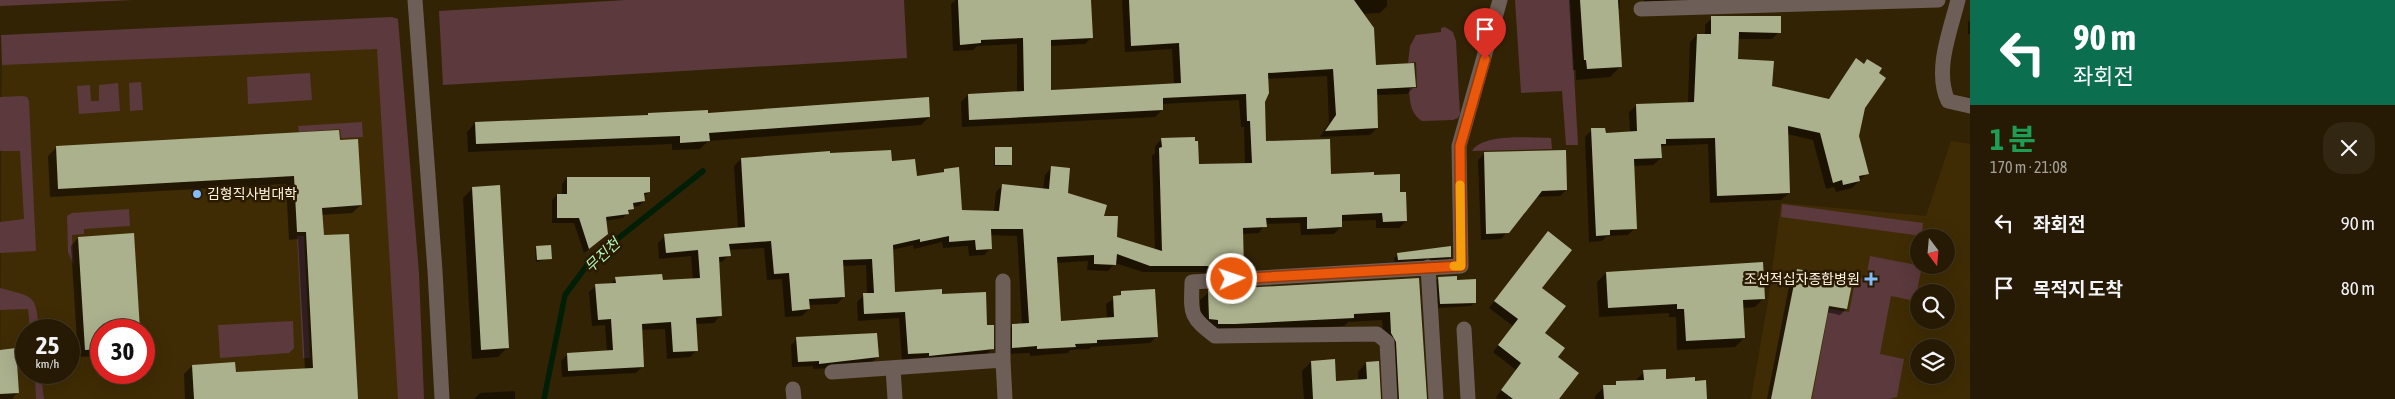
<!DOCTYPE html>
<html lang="ko">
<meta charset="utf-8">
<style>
body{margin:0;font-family:"Asap Condensed","Noto Sans KR",sans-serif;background:#322713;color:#f1f3f6;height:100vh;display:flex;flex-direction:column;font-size:19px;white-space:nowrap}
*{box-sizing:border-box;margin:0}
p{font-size:16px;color:#a4a19a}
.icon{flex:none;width:28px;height:28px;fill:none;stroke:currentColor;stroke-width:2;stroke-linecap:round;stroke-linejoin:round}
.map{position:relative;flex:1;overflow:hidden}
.panel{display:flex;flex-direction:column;background:#261a04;width:425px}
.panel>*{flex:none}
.guide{background:#0b6e4f;color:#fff;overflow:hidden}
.needle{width:32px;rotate:164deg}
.fabs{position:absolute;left:1910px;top:229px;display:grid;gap:10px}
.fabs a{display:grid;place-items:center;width:45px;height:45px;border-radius:50%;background:#261a04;box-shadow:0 5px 20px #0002,0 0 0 1px #423826;font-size:25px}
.speed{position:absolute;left:15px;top:319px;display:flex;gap:10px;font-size:25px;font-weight:700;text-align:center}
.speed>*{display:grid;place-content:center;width:65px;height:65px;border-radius:50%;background:#261a04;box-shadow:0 5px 20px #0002,0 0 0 1px #423826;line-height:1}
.speed small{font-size:12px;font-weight:400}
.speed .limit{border:8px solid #d22;background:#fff;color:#111}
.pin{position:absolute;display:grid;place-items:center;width:42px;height:42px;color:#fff;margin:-51px -21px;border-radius:50% 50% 50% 0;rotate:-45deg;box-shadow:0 0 5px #0007}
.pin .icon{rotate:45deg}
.me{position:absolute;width:55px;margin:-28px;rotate:87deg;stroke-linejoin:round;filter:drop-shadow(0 0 4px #0008)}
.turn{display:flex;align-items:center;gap:18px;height:105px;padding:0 20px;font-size:22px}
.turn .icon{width:65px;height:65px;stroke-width:2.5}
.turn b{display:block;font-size:35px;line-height:42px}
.round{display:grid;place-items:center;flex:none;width:52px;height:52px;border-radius:20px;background:#322713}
.summary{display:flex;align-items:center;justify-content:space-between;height:85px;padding:0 20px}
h1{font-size:30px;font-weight:700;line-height:38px;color:#1e9e55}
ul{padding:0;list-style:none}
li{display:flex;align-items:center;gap:15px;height:65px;padding:0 20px}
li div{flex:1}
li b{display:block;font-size:19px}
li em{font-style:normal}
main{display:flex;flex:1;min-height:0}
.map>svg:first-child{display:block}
.built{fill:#3f2c04;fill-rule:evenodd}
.green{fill:#5b393d}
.shadow{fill:#0007}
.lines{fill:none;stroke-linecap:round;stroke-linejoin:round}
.stream{stroke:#001f06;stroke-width:5.5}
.building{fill:#abb18d}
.minor{stroke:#6d5e57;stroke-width:15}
.route-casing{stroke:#983908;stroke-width:12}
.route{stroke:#ea580c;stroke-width:9}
.slow{stroke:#f59e0b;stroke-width:9}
.poi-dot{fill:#83bcfb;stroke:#291a00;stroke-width:2}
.labels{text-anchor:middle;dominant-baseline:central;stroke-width:5;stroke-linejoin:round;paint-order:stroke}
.poi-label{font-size:14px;fill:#fdf3e2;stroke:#291a00;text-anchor:start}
.water-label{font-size:15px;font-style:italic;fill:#aff8bc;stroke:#291a00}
</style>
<main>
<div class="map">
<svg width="1970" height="399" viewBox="0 0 1970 399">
<rect width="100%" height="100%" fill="#332305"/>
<path class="built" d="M 384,37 L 406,399 L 0,399 L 2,54 ZM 26,330 L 69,330 L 69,372 L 26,372 ZM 101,330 L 144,330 L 144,372 L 101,372 Z
M 1951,141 L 1970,144 L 1970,399 L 1751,399 L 1768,301 L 1781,203 L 1926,216 ZM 1919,238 L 1946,238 L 1946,265 L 1919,265 ZM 1919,292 L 1946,292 L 1946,320 L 1919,320 ZM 1919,348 L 1946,348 L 1946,375 L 1919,375 Z"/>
<path class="green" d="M 0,0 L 133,0 L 0,6 Z
M 626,0 L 904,0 L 907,58 L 443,85 L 439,11 Z
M 1515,0 L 1570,0 L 1578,145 L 1566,145 L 1562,91 L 1521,93 Z
M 392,17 L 398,19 L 419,273 L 424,399 L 398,399 L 377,49 L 2,65 L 1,35 Z
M 1445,27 L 1453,32 L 1456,41 L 1460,114 L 1458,118 L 1453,120 L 1422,121 C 1410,113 1410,102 1409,88 L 1417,88 L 1416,62 L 1408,63 L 1410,46 L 1416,35 L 1441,32 L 1441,28 Z
M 310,73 L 312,100 L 248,104 L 247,77 Z
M 141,82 L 143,110 L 130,111 L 129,83 Z
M 118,83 L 120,111 L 79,114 L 77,86 L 90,85 L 91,101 L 99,101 L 99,85 Z
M 22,96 L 27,97 L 29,101 L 36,251 L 0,253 L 0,222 L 24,219 L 20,151 L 0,151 L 0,97 Z
M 362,122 L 363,137 L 341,138 L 340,129 L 299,132 L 298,126 Z
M 1551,138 L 1552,149 L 1472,151 C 1483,133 1532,138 1551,138 Z
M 1782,204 L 1923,223 L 1922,236 L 1781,217 Z
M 129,209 L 130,226 L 84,229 L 84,234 L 72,235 L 74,266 L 68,252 L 67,216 L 72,213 Z
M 297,236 L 304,236 L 310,358 L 303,358 Z
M 1870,256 L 1922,266 L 1915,301 L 1891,296 L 1880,354 L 1904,359 L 1897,397 L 1889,399 L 1812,399 L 1829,309 L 1849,312 L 1856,277 L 1866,279 Z
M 0,288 C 34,297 36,294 39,330 L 30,330 L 28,309 L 0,310 Z
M 293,321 L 294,348 L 289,353 L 220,358 L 218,325 Z
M 41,376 L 44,399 L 36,399 L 35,381 Z"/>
<path class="shadow" d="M 956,0 L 1090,0 L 1092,37 L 1085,44 L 1050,46 L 1050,91 L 1174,84 L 1172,49 L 1125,52 L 1122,0 L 1387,0 L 1387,6 L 1380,13 L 1362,14 L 1375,67 L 1414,87 L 1407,94 L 1376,95 L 1377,128 L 1370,135 L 1320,137 L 1329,123 L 1327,76 L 1267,79 L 1263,101 L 1265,142 L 1330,175 L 1372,176 L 1399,194 L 1406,221 L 1399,228 L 1376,228 L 1376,220 L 1341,221 L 1341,227 L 1334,234 L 1301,235 L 1300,223 L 1265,224 L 1259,233 L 1242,234 L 1243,269 L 1236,276 L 1199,272 L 1143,272 L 1115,263 L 1108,271 L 1087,270 L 1088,261 L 1056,263 L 1060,322 L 1107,319 L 1106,304 L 1122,293 L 1157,336 L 1150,343 L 1091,347 L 1089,349 L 1070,350 L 1068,353 L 1030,356 L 1030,353 L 1006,354 L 1006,332 L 1013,325 L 1022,324 L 1017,236 L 990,235 L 991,248 L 984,255 L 969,256 L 968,246 L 943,248 L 942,242 L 914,249 L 913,245 L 892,250 L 894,293 L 941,296 L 986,327 L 992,349 L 985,356 L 902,361 L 899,318 L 858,321 L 857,302 L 864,295 L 867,294 L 866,265 L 842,266 L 844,297 L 837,304 L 808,305 L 809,309 L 802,316 L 785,317 L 782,279 L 767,280 L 764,248 L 729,250 L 729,255 L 722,262 L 718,262 L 720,316 L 714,323 L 695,324 L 697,350 L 690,357 L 667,359 L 665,329 L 641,330 L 643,366 L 636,373 L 562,377 L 561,361 L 568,354 L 607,352 L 605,325 L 592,326 L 589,292 L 596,286 L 610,285 L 616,278 L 662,281 L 693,280 L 691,256 L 659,259 L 658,243 L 665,236 L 738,229 L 734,166 L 741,159 L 829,154 L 891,163 L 916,177 L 941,174 L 945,170 L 961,212 L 994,212 L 996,192 L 1003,185 L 1043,190 L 1045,175 L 1051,168 L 1066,194 L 1102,217 L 1116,238 L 1155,251 L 1152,156 L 1155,153 L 1155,146 L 1162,139 L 1198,166 L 1245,164 L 1244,127 L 1241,127 L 1239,100 L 1162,104 L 1162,110 L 1155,117 L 962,127 L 961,102 L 968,95 L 1017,93 L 1017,44 L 977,46 L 973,50 L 953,51 L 951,4 Z
M 1569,0 L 1620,0 L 1620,8 L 1617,11 L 1621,66 L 1610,77 L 1576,80 L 1576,70 L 1573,70 Z
M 1644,0 L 1677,0 L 1644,2 Z
M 1712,18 L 1779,32 L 1772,39 L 1738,39 L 1736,60 L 1771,87 L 1828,100 L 1856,60 L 1864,108 L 1858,136 L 1867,173 L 1852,188 L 1836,192 L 1834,187 L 1826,189 L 1813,140 L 1787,134 L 1789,193 L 1781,200 L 1710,203 L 1708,144 L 1662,146 L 1661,158 L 1653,165 L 1633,166 L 1635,228 L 1628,235 L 1607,236 L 1602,241 L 1589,242 L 1585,137 L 1592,130 L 1604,134 L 1630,133 L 1629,112 L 1637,105 L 1688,103 L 1690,42 L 1697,35 L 1705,35 L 1705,25 Z
M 1970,20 L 1970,34 L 1968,34 L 1968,22 Z
M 648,114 L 707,114 L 929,117 L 921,125 L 708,141 L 700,149 L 672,150 L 672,144 L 468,152 L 467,132 L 475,123 L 646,116 Z
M 338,141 L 361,205 L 352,213 L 321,215 L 323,236 L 356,399 L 185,399 L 184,374 L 192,366 L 235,374 L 305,370 L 298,239 L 289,240 L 286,184 L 50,197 L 48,156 L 56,148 Z
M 995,148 L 1011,164 L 1009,166 L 994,166 Z
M 1484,154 L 1566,190 L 1560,196 L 1536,197 L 1501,239 L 1481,240 L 1478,160 Z
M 567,178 L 649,192 L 643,197 L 644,201 L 639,206 L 632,207 L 623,218 L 605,221 L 607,234 L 584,253 L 574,223 L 552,223 L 552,200 L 557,195 L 562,195 L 562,184 Z
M 473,188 L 507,348 L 498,357 L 472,359 L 463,198 Z
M 78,238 L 139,330 L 101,330 L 101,356 L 78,357 L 71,246 Z
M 1542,239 L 1543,333 L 1557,357 L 1557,399 L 1499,399 L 1496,397 L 1516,370 L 1493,352 L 1513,326 L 1489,308 Z
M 536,247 L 551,258 L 536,262 L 535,249 Z
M 1398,255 L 1450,257 L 1447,260 L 1395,263 L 1394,258 Z
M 1762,264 L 1764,298 L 1755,307 L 1742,308 L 1744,338 L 1735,347 L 1677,350 L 1676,317 L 1669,317 L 1669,313 L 1599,317 L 1597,282 L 1606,273 Z
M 1797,270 L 1846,309 L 1840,315 L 1826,312 L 1809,399 L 1767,399 L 1791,276 Z
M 1439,278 L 1456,281 L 1475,302 L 1471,306 L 1436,308 L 1434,282 Z
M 1418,279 L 1425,399 L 1389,399 L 1382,320 L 1348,322 L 1344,326 L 1226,332 L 1201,328 L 1200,300 L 1209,292 Z
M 797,339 L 878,357 L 871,363 L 850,367 L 813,369 L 813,366 L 792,367 L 791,345 Z
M 0,351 L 18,392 L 12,399 L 0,399 Z
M 1311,362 L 1335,383 L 1358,381 L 1358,372 L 1366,363 L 1380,399 L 1304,399 L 1302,371 Z
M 1644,372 L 1665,380 L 1705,399 L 1595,399 L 1595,396 L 1604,387 L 1635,381 Z
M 515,391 L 515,399 L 474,399 L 480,393 Z"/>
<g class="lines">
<path class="stream" d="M 544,399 L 565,295 L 591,260 L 703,171"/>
</g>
<path class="building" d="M 958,0 L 1091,0 L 1093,38 L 1051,40 L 1051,90 L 1181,83 L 1179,43 L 1131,46 L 1129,0 L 1354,0 L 1374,28 L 1376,65 L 1414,63 L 1416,87 L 1377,89 L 1378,128 L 1325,131 L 1336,115 L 1333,69 L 1268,73 L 1269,93 L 1265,102 L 1266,141 L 1330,139 L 1331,174 L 1374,172 L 1374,175 L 1400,174 L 1400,192 L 1406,192 L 1407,221 L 1383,222 L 1382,213 L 1342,215 L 1342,227 L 1307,229 L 1307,217 L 1266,218 L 1267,227 L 1243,228 L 1244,270 L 1210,272 L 1210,267 L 1207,266 L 1150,266 L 1117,254 L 1116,265 L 1094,264 L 1094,255 L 1057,257 L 1061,321 L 1114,317 L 1113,296 L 1121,295 L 1121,291 L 1155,289 L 1158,337 L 1097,340 L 1097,343 L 1075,344 L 1076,347 L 1037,349 L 1037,346 L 1012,348 L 1012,324 L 1029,323 L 1023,229 L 991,229 L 992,249 L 976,250 L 975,240 L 949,242 L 949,236 L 920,242 L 920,239 L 893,245 L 895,292 L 942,289 L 942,294 L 986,292 L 987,325 L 994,325 L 994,349 L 929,356 L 929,353 L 908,354 L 905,312 L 864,314 L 863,293 L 874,293 L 872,259 L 843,260 L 845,297 L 809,299 L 810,309 L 792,311 L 789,273 L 774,274 L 771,241 L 729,244 L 731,256 L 719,257 L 722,316 L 696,318 L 698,351 L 673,352 L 671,322 L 642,324 L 644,367 L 568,371 L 567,353 L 613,350 L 611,319 L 598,320 L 595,284 L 616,283 L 615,277 L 662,274 L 663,280 L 700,278 L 698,250 L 666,253 L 664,234 L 745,227 L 741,158 L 830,151 L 830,153 L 891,150 L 892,161 L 915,159 L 917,176 L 944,172 L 944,169 L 959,167 L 962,210 L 999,211 L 1002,184 L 1049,189 L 1051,166 L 1070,168 L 1068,193 L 1107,205 L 1104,216 L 1118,216 L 1117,237 L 1162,251 L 1159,148 L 1162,147 L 1161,138 L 1195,137 L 1195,141 L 1198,141 L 1199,164 L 1252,163 L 1250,121 L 1247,121 L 1246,94 L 1163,98 L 1163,110 L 969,120 L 968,94 L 1024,91 L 1023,38 L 981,40 L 981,43 L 960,45 Z
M 1580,0 L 1618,0 L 1622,67 L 1587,69 L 1586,60 L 1584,60 Z
M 1711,16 L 1781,16 L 1781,33 L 1739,32 L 1738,59 L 1774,61 L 1772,86 L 1829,99 L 1856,58 L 1864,64 L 1867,59 L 1882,68 L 1879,73 L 1886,78 L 1865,108 L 1859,136 L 1869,174 L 1859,176 L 1860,181 L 1843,185 L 1842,180 L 1833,183 L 1820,133 L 1788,126 L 1790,193 L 1717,196 L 1715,138 L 1666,139 L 1666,144 L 1661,144 L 1662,158 L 1634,159 L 1637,229 L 1610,230 L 1610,235 L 1596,236 L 1591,128 L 1605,128 L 1606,133 L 1637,131 L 1636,104 L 1694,102 L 1697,34 L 1711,34 Z
M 929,97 L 930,117 L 709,133 L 710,141 L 680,143 L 680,136 L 476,144 L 475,122 L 648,115 L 648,113 L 708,110 L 708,113 Z
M 339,130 L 340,140 L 358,139 L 362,205 L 322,208 L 324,235 L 349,234 L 358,399 L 194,399 L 192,365 L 235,362 L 236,372 L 313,368 L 306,232 L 297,232 L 294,176 L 58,189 L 56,146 Z
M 995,147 L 1012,147 L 1012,165 L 995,165 Z
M 1566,150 L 1567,190 L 1542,191 L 1509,233 L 1486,234 L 1484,152 Z
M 567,177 L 650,177 L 650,192 L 644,193 L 645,201 L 633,203 L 634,209 L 628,210 L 629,214 L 606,217 L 608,234 L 589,249 L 579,218 L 557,218 L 557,194 L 567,194 Z
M 500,185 L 509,348 L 481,350 L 472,187 Z
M 1548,231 L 1572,250 L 1542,288 L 1566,306 L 1545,333 L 1565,348 L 1558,357 L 1579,373 L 1559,399 L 1513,399 L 1501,390 L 1521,363 L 1498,345 L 1518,319 L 1494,301 Z
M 134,233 L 140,330 L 101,330 L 101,349 L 85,350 L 78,237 Z
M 551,245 L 552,259 L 537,260 L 536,246 Z
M 1451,246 L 1451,257 L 1398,260 L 1397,253 Z
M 1763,262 L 1765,299 L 1743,300 L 1745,338 L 1686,341 L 1684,309 L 1677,309 L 1677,304 L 1608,308 L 1606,272 Z
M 1797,269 L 1853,279 L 1847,309 L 1829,306 L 1811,399 L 1771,399 Z
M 1457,276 L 1457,280 L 1476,279 L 1476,303 L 1440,304 L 1438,277 Z
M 1419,278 L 1427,399 L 1399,399 L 1396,342 L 1391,333 L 1390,312 L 1354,314 L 1354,318 L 1235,324 L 1218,324 L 1218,320 L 1209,319 L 1208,290 Z
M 877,333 L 879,357 L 819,364 L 819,361 L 798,362 L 796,337 Z
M 16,348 L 19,393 L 0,394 L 0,350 Z
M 1335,359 L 1336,381 L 1367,379 L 1366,362 L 1379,361 L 1381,399 L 1313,399 L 1311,361 Z
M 1666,369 L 1666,379 L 1695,377 L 1695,381 L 1706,380 L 1707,399 L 1604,399 L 1603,385 L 1616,385 L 1616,381 L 1644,380 L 1643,370 Z"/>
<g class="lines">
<path class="minor" d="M 415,0 L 435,271 L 442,399
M 1958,0 C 1950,32 1934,70 1948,101 L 1970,106
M 1641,9 L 1938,0
M 1428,267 L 1436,399
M 1003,281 L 1003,360 L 1005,399
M 1464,329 L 1468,399
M 893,368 L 895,399
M 832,372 L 1003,360
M 793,389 L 794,399
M 1390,399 L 1387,342 L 1377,334 L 1215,336 C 1189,316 1191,314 1192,282 L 1461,266 L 1459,146 L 1500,0"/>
</g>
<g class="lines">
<g class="route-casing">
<path id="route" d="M 1232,279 L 1461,266 L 1460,146 L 1485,59"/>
</g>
<use href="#route" class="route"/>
<path class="slow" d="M 1454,266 L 1461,266 L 1460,185"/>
</g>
<g class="poi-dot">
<circle cx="197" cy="194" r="5"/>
<path d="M1868.5 271.5h5v5h5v5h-5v5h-5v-5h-5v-5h5z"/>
</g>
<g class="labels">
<g class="poi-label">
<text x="207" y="194">김형직사범대학</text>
<text x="1860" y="279" text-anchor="end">조선적십자종합병원</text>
</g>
<g class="water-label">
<text transform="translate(602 255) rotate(-43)">무진천</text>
</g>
</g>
</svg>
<div class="fabs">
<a><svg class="needle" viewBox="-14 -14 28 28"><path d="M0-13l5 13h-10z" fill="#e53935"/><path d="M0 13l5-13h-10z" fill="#a4a19a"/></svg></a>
<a><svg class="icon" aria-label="search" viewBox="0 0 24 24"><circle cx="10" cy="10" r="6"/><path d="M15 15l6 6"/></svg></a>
<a><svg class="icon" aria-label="layers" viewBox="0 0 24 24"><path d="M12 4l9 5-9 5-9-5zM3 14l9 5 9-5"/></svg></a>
</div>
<div class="speed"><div>25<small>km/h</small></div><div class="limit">30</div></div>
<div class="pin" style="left:1485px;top:59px;background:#d93025"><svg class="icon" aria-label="arrive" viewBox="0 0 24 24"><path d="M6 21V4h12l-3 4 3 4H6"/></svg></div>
<svg class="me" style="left:1232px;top:279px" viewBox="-20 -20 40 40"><circle r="17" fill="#ea580c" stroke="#fff" stroke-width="3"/><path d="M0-11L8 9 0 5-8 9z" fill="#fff"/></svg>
</div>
<section class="panel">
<div class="guide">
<div class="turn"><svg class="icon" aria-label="left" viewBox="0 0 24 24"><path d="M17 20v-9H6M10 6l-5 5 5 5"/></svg><div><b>90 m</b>좌회전</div></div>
</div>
<div class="summary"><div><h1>1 분</h1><p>170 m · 21:08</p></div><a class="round"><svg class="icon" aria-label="close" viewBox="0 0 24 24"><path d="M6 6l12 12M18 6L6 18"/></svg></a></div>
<ul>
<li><svg class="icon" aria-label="left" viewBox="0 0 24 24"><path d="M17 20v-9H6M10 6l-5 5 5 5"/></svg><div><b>좌회전</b></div><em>90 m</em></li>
<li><svg class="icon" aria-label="arrive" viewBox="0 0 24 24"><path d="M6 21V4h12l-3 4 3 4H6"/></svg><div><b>목적지 도착</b></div><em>80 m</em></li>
</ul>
</section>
</main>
